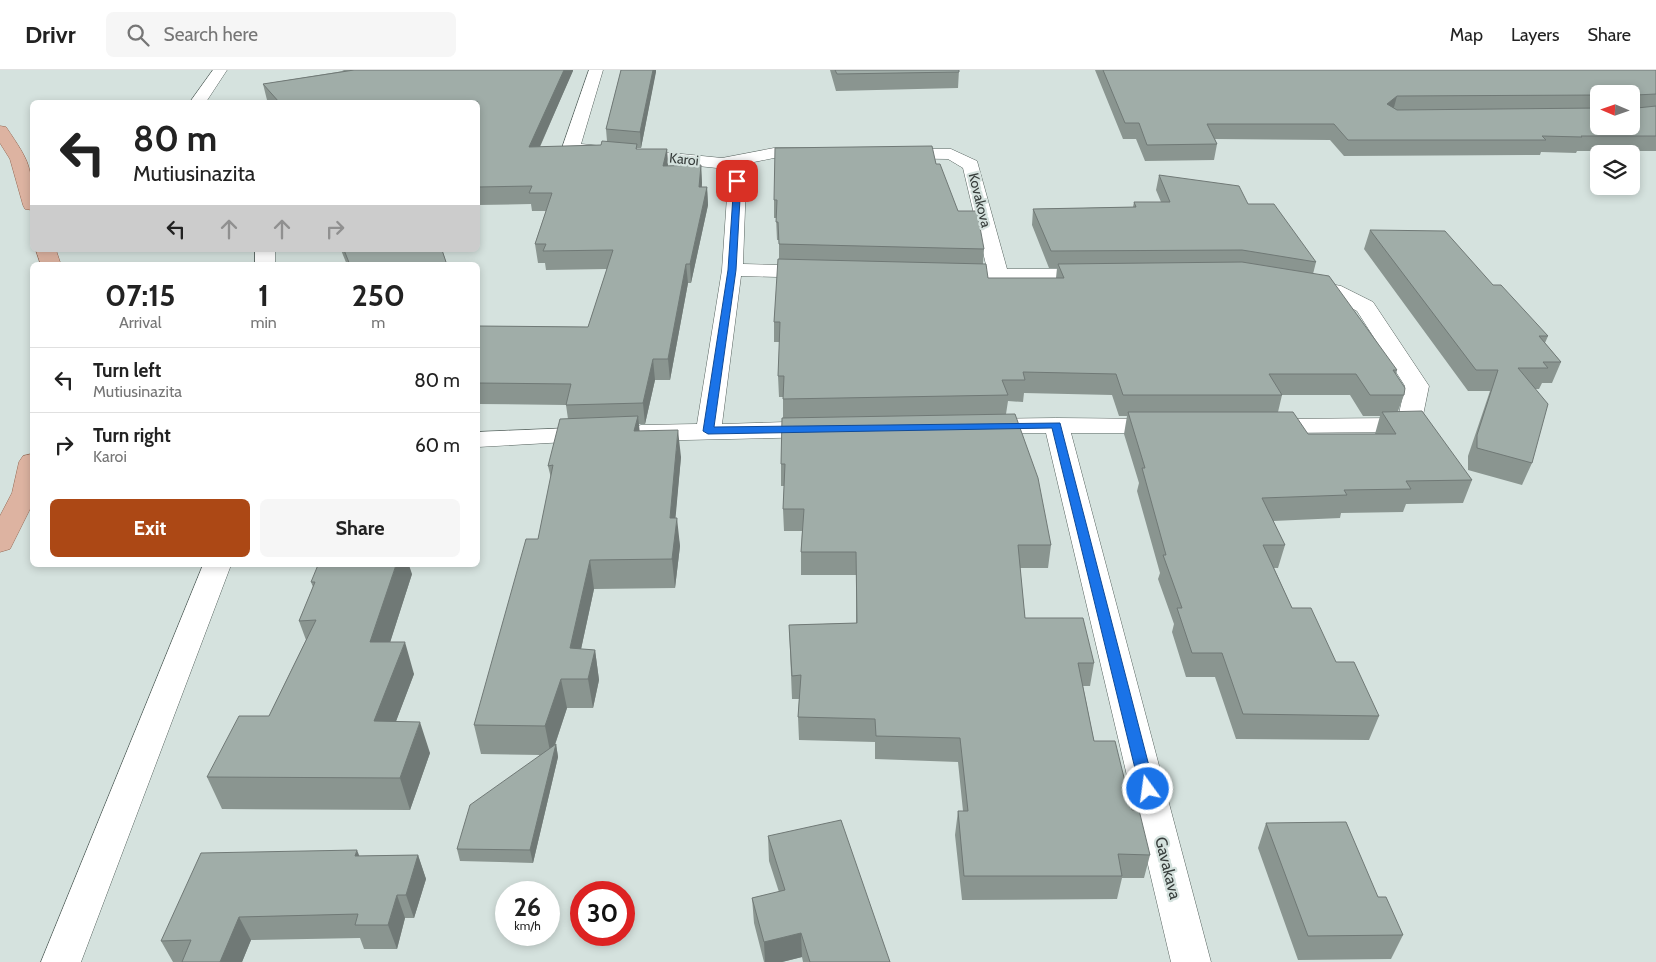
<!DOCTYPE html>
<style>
body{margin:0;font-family:Cabin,sans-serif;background:#f6f6f6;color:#222;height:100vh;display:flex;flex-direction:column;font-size:19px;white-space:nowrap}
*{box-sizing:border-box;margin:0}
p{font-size:16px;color:#767676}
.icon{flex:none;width:28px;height:28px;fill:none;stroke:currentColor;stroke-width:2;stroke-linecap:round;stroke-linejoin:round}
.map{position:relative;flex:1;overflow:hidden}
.sheet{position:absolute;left:30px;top:192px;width:450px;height:305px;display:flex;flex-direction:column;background:#fff;border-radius:8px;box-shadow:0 2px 8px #0003}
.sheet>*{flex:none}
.banner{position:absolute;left:30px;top:30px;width:450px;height:152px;border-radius:8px;box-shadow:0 2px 8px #0003;background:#fff;color:#222;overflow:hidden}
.needle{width:32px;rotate:272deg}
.buttons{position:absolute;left:1590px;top:15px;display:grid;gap:10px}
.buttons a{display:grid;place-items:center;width:50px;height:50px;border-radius:8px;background:#fff;box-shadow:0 2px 8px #0003;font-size:25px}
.speed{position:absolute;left:495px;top:811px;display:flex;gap:10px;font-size:25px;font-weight:700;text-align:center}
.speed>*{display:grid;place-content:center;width:65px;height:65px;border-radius:50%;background:#fff;box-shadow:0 2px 8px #0003;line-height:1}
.speed small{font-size:12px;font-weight:400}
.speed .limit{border:8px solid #d22;background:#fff;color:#111}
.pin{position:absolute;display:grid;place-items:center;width:42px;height:42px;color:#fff;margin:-21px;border-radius:10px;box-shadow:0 2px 8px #0006}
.me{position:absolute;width:55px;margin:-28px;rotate:346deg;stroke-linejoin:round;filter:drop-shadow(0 0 4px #0008)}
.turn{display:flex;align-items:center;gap:18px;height:105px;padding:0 20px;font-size:22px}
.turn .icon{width:65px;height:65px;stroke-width:2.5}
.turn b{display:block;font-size:35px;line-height:42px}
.lanes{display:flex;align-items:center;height:48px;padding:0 20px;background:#0003;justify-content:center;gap:25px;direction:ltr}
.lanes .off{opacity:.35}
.eta{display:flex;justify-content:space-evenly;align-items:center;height:85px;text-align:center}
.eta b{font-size:30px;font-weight:800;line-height:35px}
.primary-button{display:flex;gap:10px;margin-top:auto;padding:10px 20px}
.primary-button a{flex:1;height:58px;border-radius:8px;background:#ac4815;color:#fff;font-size:20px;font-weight:800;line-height:58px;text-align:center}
.primary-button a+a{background:#f6f6f6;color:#222}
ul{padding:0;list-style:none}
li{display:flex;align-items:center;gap:15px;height:65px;padding:0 20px;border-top:1px solid #e0e0e0}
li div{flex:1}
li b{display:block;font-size:19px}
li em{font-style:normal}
header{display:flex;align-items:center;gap:30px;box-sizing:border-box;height:70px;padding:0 25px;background:#fff;border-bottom:1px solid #e0e0e0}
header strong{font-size:24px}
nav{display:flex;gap:28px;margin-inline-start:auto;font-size:18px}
.search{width:350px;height:45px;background:#f6f6f6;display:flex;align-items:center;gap:12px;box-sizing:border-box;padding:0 18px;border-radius:8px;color:#767676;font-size:19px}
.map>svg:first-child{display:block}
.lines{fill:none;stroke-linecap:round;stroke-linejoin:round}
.street-casing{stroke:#57635f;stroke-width:1}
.primary-casing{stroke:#956954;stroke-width:1}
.street{fill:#fff;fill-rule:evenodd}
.primary{fill:#ddb3a1;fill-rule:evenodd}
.wall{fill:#8a9590;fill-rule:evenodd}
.shaded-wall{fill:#707976}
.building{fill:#a0ada8;stroke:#707976;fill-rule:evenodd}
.route{fill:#1a73e8;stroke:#114b97}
.labels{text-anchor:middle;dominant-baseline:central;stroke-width:4.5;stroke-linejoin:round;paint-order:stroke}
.far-street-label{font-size:14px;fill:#373d3b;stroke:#d5e2de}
.street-label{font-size:16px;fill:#373d3b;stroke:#d5e2de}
</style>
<header>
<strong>Drivr</strong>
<div class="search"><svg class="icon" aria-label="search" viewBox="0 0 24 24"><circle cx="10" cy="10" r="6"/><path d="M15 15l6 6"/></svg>Search here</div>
<nav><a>Map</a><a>Layers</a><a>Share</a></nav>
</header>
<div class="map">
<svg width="1656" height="892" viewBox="0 0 1656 892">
<rect width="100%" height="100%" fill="#d5e2de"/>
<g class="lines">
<g class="street-casing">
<path id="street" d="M 213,0 L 227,0 L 206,32 L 190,32 Z
M 589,0 L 603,0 L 581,74 L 722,88 L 774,78 L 812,78 L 818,79 L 821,83 L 818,87 L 812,88 L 774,88 L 734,96 L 746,111 L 743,194 L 813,196 L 820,198 L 823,202 L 820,206 L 813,208 L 741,206 L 722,354 L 818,351 L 827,354 L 831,359 L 827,364 L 818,367 L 641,371 L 632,368 L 628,363 L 632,358 L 641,355 L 697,354 L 722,200 L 728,112 L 717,98 L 565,82 L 562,78 Z
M 895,79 L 951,79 L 977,91 L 1007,199 L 1093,199 L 1100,201 L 1103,205 L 1100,209 L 1093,211 L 999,212 L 944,209 L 941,205 L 944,201 L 987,199 L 963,98 L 948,89 L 889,88 L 886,84 L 889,80 Z
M 255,180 L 275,180 L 275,195 L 255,195 Z
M 1305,209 L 1341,216 L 1373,232 L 1429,316 L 1421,355 L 1418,360 L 1409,362 L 1266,363 L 1257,361 L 1254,356 L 1257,351 L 1266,349 L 1398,348 L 1405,316 L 1357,241 L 1328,225 L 1298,219 L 1295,215 L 1298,211 Z
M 1056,348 L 1163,349 L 1172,351 L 1175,356 L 1172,361 L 1163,363 L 1071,363 L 1211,892 L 1171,892 L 1046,363 L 981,363 L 972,361 L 969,356 L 972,351 L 981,349 Z
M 593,357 L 602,360 L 606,365 L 602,370 L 478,377 L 478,362 Z
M 203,495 L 231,495 L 81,892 L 41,892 Z"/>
</g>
<g class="primary-casing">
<path id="primary" d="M 0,56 L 6,57 C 31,94 32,96 32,140 L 25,139 L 23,135 L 10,89 L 0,73 Z
M 36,180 L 56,180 L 61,195 L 41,195 Z
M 32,384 L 32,435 L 10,479 L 0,482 L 0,446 L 12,423 L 19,392 L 23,386 Z"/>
</g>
<use href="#street" class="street"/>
<use href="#primary" class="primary"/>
</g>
<path class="wall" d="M 342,0 L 573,0 L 540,77 L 601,75 L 607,71 L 606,59 L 621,0 L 656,0 L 641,78 L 637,78 L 637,79 L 667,79 L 668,96 L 701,95 L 702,117 L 707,117 L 708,135 L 691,213 L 688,213 L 670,310 L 655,310 L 645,354 L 639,354 L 639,361 L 681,387 L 675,448 L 680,476 L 675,518 L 594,519 L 581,579 L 595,580 L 599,610 L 593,638 L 567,638 L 555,675 L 556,674 L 558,687 L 533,793 L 460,791 L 457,779 L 540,685 L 481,684 L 474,655 L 538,469 L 551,408 L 548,396 L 568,349 L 566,335 L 478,334 L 478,256 L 588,257 L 607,199 L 546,200 L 545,193 L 538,193 L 535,174 L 546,141 L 532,141 L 531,134 L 478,135 L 478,32 L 269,32 L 267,30 L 263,14 L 344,1 Z
M 830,0 L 959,0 L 958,18 L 836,21 Z
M 1095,0 L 1656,0 L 1656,81 L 1577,81 L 1576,83 L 1541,82 L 1540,85 L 1344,86 L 1330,70 L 1215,69 L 1217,74 L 1214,90 L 1145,91 L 1136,69 L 1123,69 ZM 1599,24 L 1631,24 L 1599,56 Z
M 1159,105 L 1248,134 L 1316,192 L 1313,204 L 1397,300 L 1396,305 L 1404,325 L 1398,341 L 1472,410 L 1463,433 L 1406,434 L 1403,442 L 1341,443 L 1340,448 L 1273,451 L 1285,475 L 1278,498 L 1274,498 L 1292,538 L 1379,646 L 1369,670 L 1236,669 L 1215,607 L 1186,607 L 1172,562 L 1174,554 L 1158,509 L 1160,503 L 1137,421 L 1139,413 L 1124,364 L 1127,346 L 1119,346 L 1112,325 L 1024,323 L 1023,332 L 1008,331 L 1006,344 L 1051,475 L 1048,498 L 1020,498 L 1025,548 L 1094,593 L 1090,616 L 1083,616 L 1094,671 L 1132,740 L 1150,785 L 1144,808 L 1122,808 L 1117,829 L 962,830 L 955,765 L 958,741 L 963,741 L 958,692 L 875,689 L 875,672 L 799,670 L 798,647 L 799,629 L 792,629 L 789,555 L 856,553 L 856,505 L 801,505 L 801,482 L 802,461 L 784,461 L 783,439 L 784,416 L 781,416 L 781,394 L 783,348 L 783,327 L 779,327 L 778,306 L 780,272 L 774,272 L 774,252 L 779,189 L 779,170 L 777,170 L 776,148 L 774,148 L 774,130 L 958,141 L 984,179 L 983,194 L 988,208 L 1056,208 L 1057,198 L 1049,198 L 1032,155 L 1033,139 L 1133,137 L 1134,132 L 1161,132 L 1156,120 ZM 1282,325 L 1350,325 L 1363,346 L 1380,346 L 1375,364 L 1308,364 L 1278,342 Z
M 1370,160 L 1493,215 L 1548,266 L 1545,273 L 1561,292 L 1552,313 L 1542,313 L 1539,319 L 1535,319 L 1532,393 L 1522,415 L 1468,400 L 1468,386 L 1490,321 L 1468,321 L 1364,179 Z
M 341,180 L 442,180 L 447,195 L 347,195 Z
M 412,504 L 390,572 L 414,604 L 396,651 L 430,683 L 410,740 L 222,739 L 207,707 L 269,646 L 306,570 L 299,551 L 313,517 L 311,512 Z
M 1266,753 L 1378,827 L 1403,865 L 1391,889 L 1298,890 L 1258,778 Z
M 768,766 L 890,892 L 803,892 L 802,887 L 782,892 L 764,892 L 754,853 L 752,828 L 779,822 L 769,791 Z
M 418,785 L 426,809 L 414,848 L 405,848 L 397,879 L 364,879 L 360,868 L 251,870 L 242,892 L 173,892 L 161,871 L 359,786 Z"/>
<path class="shaded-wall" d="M 564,0 L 573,0 L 573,1 L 532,94 L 529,77 Z
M 653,0 L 656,0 L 656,2 L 641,78 L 640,62 Z
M 1397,26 L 1393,41 L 1387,34 Z
M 667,79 L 668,97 L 663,96 Z
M 701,95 L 702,113 L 700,135 L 699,117 Z
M 707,117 L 708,135 L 691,213 L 690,194 Z
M 686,194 L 688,213 L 670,310 L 668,289 Z
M 653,289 L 655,310 L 645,354 L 643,333 Z
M 638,346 L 641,373 L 634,361 Z
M 678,360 L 681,387 L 673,476 L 670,448 Z
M 677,448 L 680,476 L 675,518 L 672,489 Z
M 590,490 L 594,519 L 575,607 L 570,578 Z
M 396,495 L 409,495 L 412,504 L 380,604 L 370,572 Z
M 405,572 L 414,604 L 384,683 L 374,651 Z
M 595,580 L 599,610 L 593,638 L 588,609 Z
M 561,609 L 567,638 L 551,686 L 545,656 Z
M 420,652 L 430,683 L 410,740 L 400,708 Z
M 556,674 L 558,687 L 533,793 L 530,780 Z
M 357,780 L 366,803 L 355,786 Z
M 418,785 L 426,809 L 414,848 L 406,825 Z
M 397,825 L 405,848 L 397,879 L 388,855 Z
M 239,847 L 251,870 L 242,892 L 220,892 Z
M 801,863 L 802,887 L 782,892 L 765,892 L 764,872 Z"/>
<path class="building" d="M 354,0 L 564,0 L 529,77 L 601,75 L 602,71 L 637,74 L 636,79 L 667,79 L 663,96 L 701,95 L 699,117 L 707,117 L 690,194 L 686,194 L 668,289 L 653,289 L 643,333 L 566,335 L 571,314 L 478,313 L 478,256 L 588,257 L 613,180 L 543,181 L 546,174 L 535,174 L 552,123 L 529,123 L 532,116 L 478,117 L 478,32 L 279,32 L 263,14 Z
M 621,0 L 653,0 L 640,62 L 606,59 Z
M 835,0 L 959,0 L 959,2 L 837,4 Z
M 1103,0 L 1656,0 L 1656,24 L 1636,25 L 1637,38 L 1656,36 L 1656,66 L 1581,66 L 1582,67 L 1542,66 L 1546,70 L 1348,70 L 1334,54 L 1207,54 L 1217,74 L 1147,75 L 1139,53 L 1125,53 ZM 1599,24 L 1631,24 L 1631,56 L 1599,56 L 1599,38 L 1397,40 L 1387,34 L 1397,26 L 1599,25 Z
M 932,76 L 936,94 L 940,94 L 958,141 L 977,141 L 984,179 L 779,174 L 778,152 L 776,152 L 777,130 L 774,130 L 775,78 Z
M 1159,105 L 1239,116 L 1248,134 L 1274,134 L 1316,192 L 1242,180 L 1051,181 L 1033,139 L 1136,137 L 1134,132 L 1170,132 Z
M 1370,160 L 1445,161 L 1493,215 L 1501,215 L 1548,266 L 1539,266 L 1561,292 L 1543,292 L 1548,298 L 1518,298 L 1548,334 L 1532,393 L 1477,378 L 1477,365 L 1498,300 L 1476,300 Z
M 344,180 L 442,180 L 447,195 L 360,195 L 360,194 L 350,195 Z
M 778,189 L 986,194 L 988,208 L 1064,208 L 1058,194 L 1242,192 L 1329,206 L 1397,300 L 1393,300 L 1405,318 L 1404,325 L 1370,325 L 1356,304 L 1269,304 L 1282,325 L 1123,325 L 1116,304 L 1023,302 L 1025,310 L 1002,310 L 1008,325 L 783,329 L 784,306 L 778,306 L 780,252 L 774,252 Z
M 1422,341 L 1472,410 L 1406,411 L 1411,419 L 1344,420 L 1347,425 L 1262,428 L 1285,475 L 1263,475 L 1292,538 L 1311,538 L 1336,592 L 1354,592 L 1379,646 L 1243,644 L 1222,583 L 1192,583 L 1177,538 L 1182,538 L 1163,485 L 1166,485 L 1142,398 L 1145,398 L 1128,342 L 1293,342 L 1308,364 L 1396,364 L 1382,342 Z
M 1015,344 L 1038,408 L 1051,475 L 1018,475 L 1025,548 L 1083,548 L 1094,593 L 1078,593 L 1094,671 L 1115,671 L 1132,740 L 1139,740 L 1150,785 L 1118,784 L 1122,806 L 964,806 L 958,741 L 968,741 L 960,668 L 876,666 L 875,649 L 798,647 L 801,605 L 792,606 L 789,555 L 857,553 L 856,482 L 801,482 L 804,439 L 783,439 L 785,394 L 781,394 L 782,348 Z
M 638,346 L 634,361 L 678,360 L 670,448 L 677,448 L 672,489 L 590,490 L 570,578 L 595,580 L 588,609 L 561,609 L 545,656 L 474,655 L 526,469 L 538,469 L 553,395 L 548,396 L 560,349 Z
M 318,495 L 396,495 L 370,572 L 405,572 L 374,651 L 420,652 L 400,708 L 207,707 L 239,646 L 269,646 L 316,550 L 299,551 L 315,512 L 311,512 Z
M 556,674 L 530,780 L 457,779 L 470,735 Z
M 841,750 L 890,892 L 810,892 L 801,863 L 764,872 L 752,828 L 785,820 L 768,766 Z
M 1346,752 L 1378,827 L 1386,827 L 1403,865 L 1308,866 L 1266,753 Z
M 357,780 L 355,786 L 418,785 L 406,825 L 397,825 L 388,855 L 355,855 L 358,844 L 239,847 L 220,892 L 182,892 L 191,870 L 161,871 L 201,783 Z"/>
<path class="route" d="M 737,109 L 741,111 L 736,200 L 714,357 L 1060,353 L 1155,719 L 1153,723 L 1143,723 L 1140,719 L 1052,358 L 708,364 L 703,361 L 728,200 L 734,111 Z"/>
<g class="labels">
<g class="far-street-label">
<text transform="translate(684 89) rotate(6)">Karoi</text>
<text transform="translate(980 130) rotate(76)">Kovakova</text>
</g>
<g class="street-label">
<text transform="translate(1168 798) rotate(76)">Gavakava</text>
</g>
</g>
</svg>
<div class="buttons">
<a><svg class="needle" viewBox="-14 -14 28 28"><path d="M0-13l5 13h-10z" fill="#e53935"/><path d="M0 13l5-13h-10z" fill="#767676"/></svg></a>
<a><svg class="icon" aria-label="layers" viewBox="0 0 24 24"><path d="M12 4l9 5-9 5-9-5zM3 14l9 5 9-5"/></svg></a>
</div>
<div class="speed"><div>26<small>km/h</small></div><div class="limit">30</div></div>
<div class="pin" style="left:737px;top:111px;background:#d93025"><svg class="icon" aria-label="arrive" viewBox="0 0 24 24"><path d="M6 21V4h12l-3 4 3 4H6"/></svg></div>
<svg class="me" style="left:1148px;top:719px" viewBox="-20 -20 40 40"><circle r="17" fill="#1a73e8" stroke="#fff" stroke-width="3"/><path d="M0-11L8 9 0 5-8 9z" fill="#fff"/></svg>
<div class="banner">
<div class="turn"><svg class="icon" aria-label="left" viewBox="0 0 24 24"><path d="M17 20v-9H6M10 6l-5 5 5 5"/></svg><div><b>80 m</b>Mutiusinazita</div></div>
<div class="lanes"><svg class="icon" aria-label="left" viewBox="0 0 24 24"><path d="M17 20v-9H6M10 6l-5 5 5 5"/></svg><svg class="icon off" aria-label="ahead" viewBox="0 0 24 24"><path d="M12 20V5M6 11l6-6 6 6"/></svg><svg class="icon off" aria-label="ahead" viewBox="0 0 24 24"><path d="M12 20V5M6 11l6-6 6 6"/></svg><svg class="icon off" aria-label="right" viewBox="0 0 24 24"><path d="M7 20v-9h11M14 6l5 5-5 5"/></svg></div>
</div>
<section class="sheet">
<div class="eta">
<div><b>07:15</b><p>Arrival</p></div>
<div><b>1</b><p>min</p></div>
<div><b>250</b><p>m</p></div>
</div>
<ul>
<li><svg class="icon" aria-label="left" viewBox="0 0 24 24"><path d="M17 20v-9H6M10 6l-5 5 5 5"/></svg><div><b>Turn left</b><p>Mutiusinazita</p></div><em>80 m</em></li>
<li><svg class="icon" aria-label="right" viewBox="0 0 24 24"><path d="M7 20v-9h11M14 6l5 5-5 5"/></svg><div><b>Turn right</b><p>Karoi</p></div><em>60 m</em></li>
</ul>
<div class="primary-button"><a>Exit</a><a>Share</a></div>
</section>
</div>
